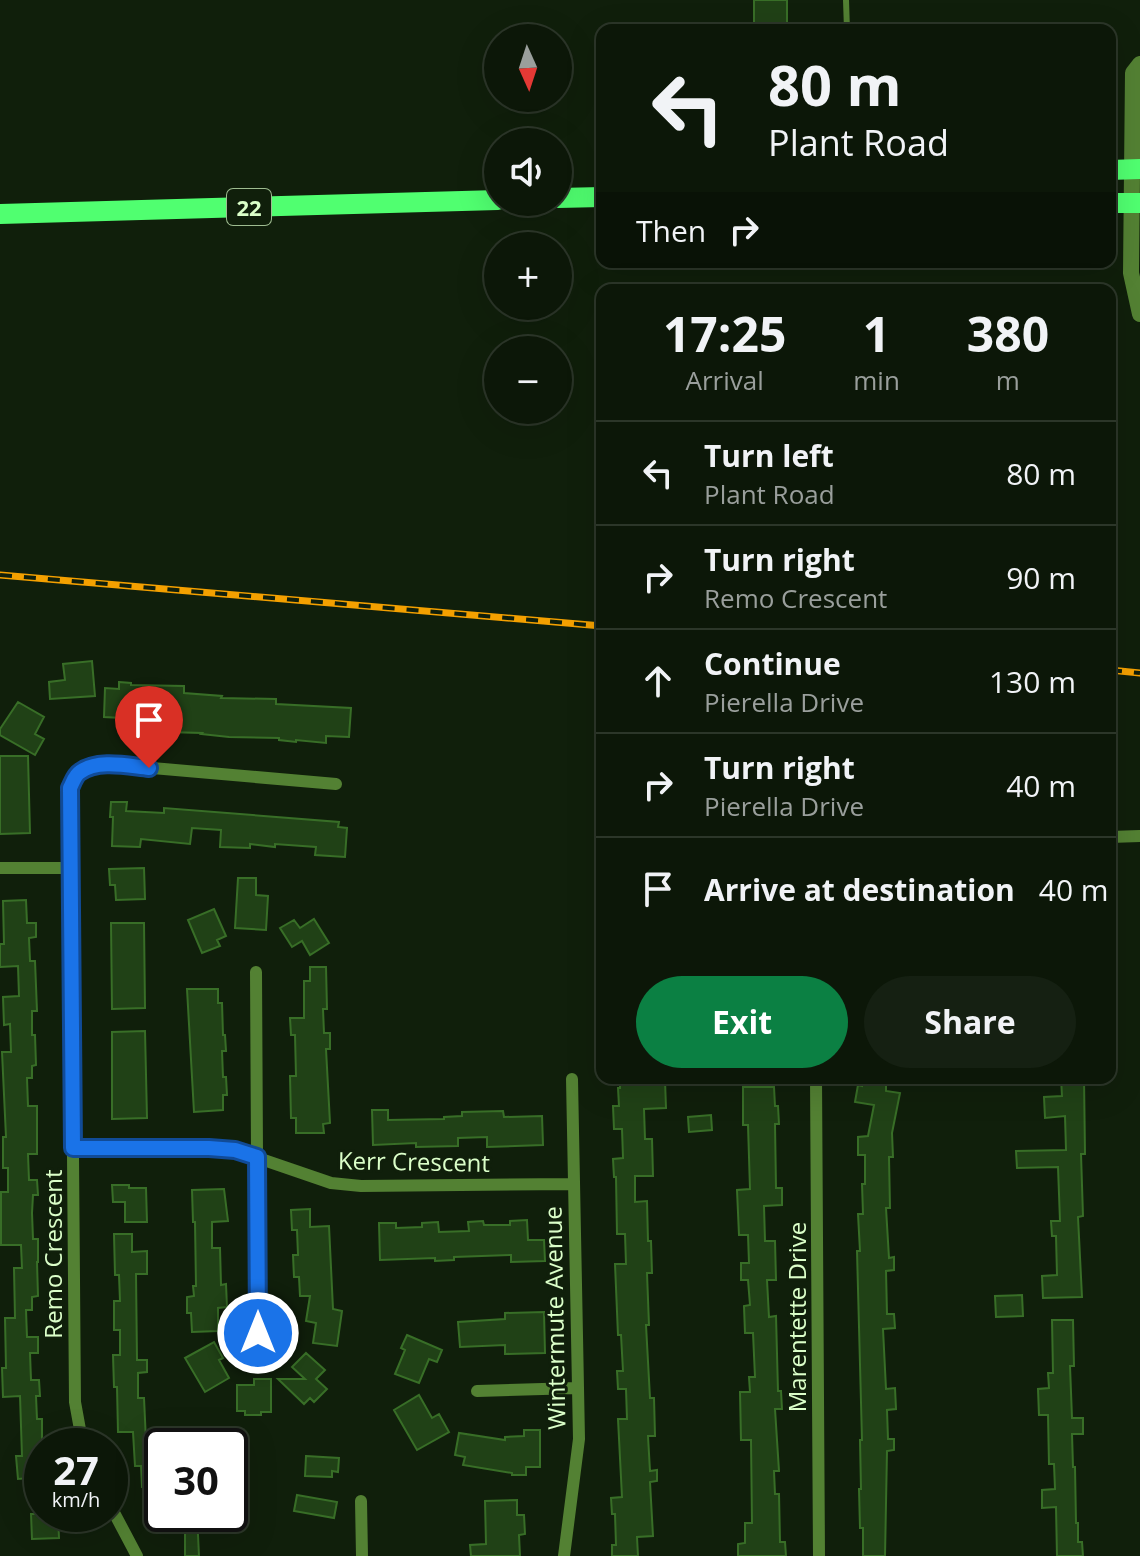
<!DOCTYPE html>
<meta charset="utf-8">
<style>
body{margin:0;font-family:"Open Sans",sans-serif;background:#152012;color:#f1f3f6;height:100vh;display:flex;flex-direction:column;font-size:30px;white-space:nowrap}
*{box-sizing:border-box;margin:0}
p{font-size:26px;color:#9a9f9c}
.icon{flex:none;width:44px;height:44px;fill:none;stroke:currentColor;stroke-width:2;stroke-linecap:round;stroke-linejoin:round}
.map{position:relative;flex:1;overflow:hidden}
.drawer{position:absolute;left:596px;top:284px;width:520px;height:800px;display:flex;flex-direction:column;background:#0c1708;border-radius:16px;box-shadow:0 8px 32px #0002,0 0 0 2px #2c3629}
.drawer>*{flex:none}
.guide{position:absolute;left:596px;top:24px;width:520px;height:244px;border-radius:16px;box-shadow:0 8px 32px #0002,0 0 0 2px #2c3629;background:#0c1708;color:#f1f3f6;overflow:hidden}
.needle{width:52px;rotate:177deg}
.tools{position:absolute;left:484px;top:24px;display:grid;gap:16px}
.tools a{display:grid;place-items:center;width:88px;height:88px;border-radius:50%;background:#0c1708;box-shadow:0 8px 32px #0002,0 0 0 2px #2c3629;font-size:40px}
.speed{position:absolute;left:24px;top:1428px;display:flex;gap:16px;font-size:40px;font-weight:700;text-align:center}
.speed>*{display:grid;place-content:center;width:104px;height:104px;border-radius:50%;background:#0c1708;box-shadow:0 8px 32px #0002,0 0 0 2px #2c3629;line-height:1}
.speed small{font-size:20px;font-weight:400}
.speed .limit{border:4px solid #111;border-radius:12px;background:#fff;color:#111}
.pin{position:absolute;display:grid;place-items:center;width:68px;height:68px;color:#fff;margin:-82px -34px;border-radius:50% 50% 50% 0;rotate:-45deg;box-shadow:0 0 8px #0007}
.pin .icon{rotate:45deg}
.me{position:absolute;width:88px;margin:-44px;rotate:0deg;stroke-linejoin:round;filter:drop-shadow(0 0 6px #0008)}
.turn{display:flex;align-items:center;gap:28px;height:168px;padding:0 40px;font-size:36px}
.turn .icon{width:104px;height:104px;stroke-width:2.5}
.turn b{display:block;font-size:56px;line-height:68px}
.then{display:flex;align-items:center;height:76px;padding:0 40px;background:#0003;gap:16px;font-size:30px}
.eta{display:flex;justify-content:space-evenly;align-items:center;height:136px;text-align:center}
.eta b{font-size:48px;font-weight:700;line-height:56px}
.button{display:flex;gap:16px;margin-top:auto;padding:16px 40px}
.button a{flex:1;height:92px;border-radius:48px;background:#0b8043;color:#fff;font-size:32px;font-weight:700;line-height:92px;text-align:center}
.button a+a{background:#152012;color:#f1f3f6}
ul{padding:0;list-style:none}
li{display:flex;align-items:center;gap:24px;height:104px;padding:0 40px;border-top:2px solid #2c3629}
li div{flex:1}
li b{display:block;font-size:30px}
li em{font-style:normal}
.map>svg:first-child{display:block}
.building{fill:#204116;stroke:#386e27;stroke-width:2}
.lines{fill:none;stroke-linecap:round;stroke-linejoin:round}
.service{stroke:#538133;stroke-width:6}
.minor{stroke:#538133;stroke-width:12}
.tertiary{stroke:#538133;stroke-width:16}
.primary{stroke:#50ff70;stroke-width:20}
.rail-casing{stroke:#f4a000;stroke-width:7}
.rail{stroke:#101f0b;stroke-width:4;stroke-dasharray:12;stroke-linecap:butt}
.route-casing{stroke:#114b97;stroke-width:20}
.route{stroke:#1a73e8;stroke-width:14}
.labels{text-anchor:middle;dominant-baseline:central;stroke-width:6;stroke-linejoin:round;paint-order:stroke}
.shield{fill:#101f0b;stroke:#9ebc90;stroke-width:2}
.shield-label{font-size:22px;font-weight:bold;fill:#dbffc9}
.street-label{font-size:24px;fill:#dbffc9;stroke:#101f0b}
</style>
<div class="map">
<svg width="1140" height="1556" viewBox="0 0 1140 1556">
<rect width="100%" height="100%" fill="#101f0b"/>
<path class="building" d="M 754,0 L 787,0 L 787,30 L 754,30 Z
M 92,661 L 95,696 L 50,699 L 49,682 L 65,680 L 63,664 Z
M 119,682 L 131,683 L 131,685 L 184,686 L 184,693 L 222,696 L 221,698 L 276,699 L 276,704 L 351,708 L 349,737 L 326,736 L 326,743 L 296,740 L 296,742 L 279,740 L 279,738 L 229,737 L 201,734 L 202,733 L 166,732 L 166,721 L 140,720 L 140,727 L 122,726 L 122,718 L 104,717 L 105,688 L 119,689 Z
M 18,702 L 44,717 L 35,734 L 44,739 L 35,755 L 0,735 L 0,729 Z
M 0,756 L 28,756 L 30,833 L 0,834 Z
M 111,802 L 127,802 L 126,811 L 164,813 L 164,808 L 339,822 L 338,827 L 347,828 L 345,857 L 315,855 L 316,847 L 275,844 L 275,847 L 250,844 L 250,848 L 220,847 L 221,830 L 192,828 L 190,844 L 141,839 L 140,847 L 112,846 L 113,817 L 110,817 Z
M 144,868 L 145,899 L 116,900 L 115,885 L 110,885 L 109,869 Z
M 238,878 L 256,878 L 256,895 L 268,896 L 266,930 L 235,928 Z
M 26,900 L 27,923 L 36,923 L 36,937 L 29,938 L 30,961 L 35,961 L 37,1011 L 32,1011 L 32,1035 L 35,1035 L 36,1065 L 32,1066 L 32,1078 L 27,1078 L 28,1106 L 37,1106 L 37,1154 L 28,1154 L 29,1180 L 37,1180 L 38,1195 L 33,1195 L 32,1213 L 33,1239 L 38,1239 L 38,1262 L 37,1262 L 38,1296 L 32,1297 L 32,1310 L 26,1310 L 27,1337 L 38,1337 L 38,1353 L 30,1353 L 31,1380 L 39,1380 L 40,1396 L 36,1396 L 37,1419 L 42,1419 L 42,1477 L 18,1479 L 16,1456 L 22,1456 L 20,1396 L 3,1397 L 2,1368 L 6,1368 L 5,1318 L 15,1318 L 14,1268 L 22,1268 L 21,1245 L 1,1245 L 1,1192 L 8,1192 L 8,1168 L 3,1168 L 3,1137 L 6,1137 L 2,1052 L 11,1052 L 10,1024 L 4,1025 L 3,997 L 19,996 L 18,966 L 0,967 L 0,944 L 4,944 L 3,901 Z
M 214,909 L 226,936 L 217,940 L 220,946 L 202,953 L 188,920 Z
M 314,919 L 329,943 L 310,955 L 302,941 L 292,947 L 280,928 L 294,920 L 300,928 Z
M 111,923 L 144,923 L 145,1008 L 112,1009 Z
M 310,967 L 326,967 L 327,1009 L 323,1009 L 324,1033 L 330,1033 L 330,1049 L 326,1049 L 330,1123 L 323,1124 L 324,1133 L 296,1133 L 296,1118 L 291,1118 L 290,1076 L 296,1076 L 295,1035 L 291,1035 L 290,1018 L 304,1018 L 304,981 L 310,981 Z
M 187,989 L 218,989 L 218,1003 L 222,1003 L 223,1035 L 225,1035 L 226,1051 L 222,1051 L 223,1077 L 226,1077 L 227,1095 L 223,1095 L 223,1110 L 194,1112 Z
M 145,1031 L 147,1118 L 112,1119 L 112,1032 Z
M 862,1078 L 886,1078 L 886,1091 L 900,1093 L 892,1133 L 893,1157 L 889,1157 L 890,1208 L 886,1208 L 889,1258 L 894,1257 L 894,1270 L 886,1271 L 887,1314 L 894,1314 L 895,1328 L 883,1329 L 886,1389 L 895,1388 L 896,1409 L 887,1410 L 888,1439 L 894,1439 L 894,1450 L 887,1451 L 885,1556 L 863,1556 L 863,1528 L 860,1528 L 859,1489 L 861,1489 L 860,1440 L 862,1440 L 857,1251 L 860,1251 L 858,1214 L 863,1214 L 862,1184 L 865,1184 L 865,1155 L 858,1155 L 858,1137 L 868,1136 L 874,1105 L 855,1102 L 858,1085 L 862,1086 Z
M 1061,1078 L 1084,1078 L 1085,1154 L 1081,1154 L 1083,1216 L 1078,1217 L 1082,1297 L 1043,1298 L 1042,1276 L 1057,1275 L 1056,1236 L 1052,1236 L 1051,1221 L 1060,1221 L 1058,1167 L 1017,1168 L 1016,1151 L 1066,1150 L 1065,1116 L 1045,1118 L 1044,1097 L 1062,1096 Z
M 665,1080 L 666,1108 L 644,1109 L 645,1139 L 652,1139 L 653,1176 L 635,1176 L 635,1202 L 647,1201 L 648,1241 L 651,1241 L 652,1273 L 647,1273 L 649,1325 L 646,1325 L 650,1398 L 654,1398 L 655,1436 L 648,1436 L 650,1471 L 657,1470 L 657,1481 L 650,1482 L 653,1536 L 637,1537 L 638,1556 L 612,1556 L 612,1545 L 616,1545 L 615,1514 L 612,1514 L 611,1498 L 622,1497 L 618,1419 L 627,1419 L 626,1389 L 618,1389 L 617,1371 L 623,1371 L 621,1335 L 618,1335 L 615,1264 L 626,1264 L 625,1234 L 617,1234 L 616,1177 L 614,1177 L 613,1159 L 623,1158 L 622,1129 L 614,1129 L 613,1106 L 619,1106 L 618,1088 L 620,1088 L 620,1081 Z
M 743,1087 L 774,1087 L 775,1106 L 778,1106 L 779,1124 L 775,1124 L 776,1188 L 782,1188 L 782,1205 L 764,1206 L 765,1241 L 775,1241 L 776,1280 L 767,1280 L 769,1317 L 776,1316 L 778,1391 L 781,1391 L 782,1409 L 775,1409 L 779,1471 L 774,1471 L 775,1494 L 779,1494 L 780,1542 L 785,1542 L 786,1556 L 738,1556 L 738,1544 L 745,1543 L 745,1523 L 752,1523 L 751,1440 L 741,1440 L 740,1392 L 750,1392 L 749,1377 L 755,1377 L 753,1333 L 745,1333 L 744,1306 L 750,1305 L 748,1280 L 741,1280 L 741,1263 L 749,1263 L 748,1235 L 739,1235 L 737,1190 L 750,1189 L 748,1125 L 743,1125 Z
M 372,1110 L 388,1110 L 388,1120 L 444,1119 L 444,1117 L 462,1116 L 462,1112 L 503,1111 L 504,1117 L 542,1116 L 543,1145 L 487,1147 L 487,1137 L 458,1138 L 458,1146 L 416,1147 L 416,1143 L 373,1145 Z
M 711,1115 L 712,1130 L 689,1132 L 688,1117 Z
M 112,1185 L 129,1185 L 129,1188 L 146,1188 L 147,1222 L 125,1222 L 125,1202 L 113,1202 Z
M 224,1189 L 228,1221 L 212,1222 L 212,1248 L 220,1248 L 221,1285 L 226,1284 L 227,1307 L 218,1308 L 218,1331 L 192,1332 L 191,1313 L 187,1313 L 187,1297 L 194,1296 L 193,1286 L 196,1286 L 195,1222 L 193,1222 L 192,1190 Z
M 310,1209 L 310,1227 L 329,1226 L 333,1309 L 342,1311 L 337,1346 L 313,1343 L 316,1323 L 306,1321 L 310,1296 L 300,1296 L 299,1277 L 294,1277 L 293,1255 L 298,1255 L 297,1230 L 292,1230 L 291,1210 Z
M 527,1220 L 528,1240 L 544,1240 L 545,1261 L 511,1262 L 511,1255 L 454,1257 L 454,1260 L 435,1261 L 435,1258 L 380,1260 L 379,1223 L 396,1223 L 396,1228 L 422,1227 L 422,1223 L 438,1222 L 439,1232 L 469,1231 L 468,1222 L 483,1221 L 484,1225 L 510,1225 L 510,1221 Z
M 114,1234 L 132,1234 L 132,1252 L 147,1251 L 147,1274 L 136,1274 L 137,1360 L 147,1360 L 147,1372 L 138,1373 L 138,1398 L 144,1398 L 146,1441 L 152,1440 L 153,1459 L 162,1458 L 162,1486 L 142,1487 L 141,1466 L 135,1466 L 133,1432 L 118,1432 L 117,1387 L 114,1387 L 113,1355 L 120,1355 L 120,1330 L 114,1330 L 114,1301 L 120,1301 L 119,1275 L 115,1275 Z
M 1022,1295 L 1023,1316 L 996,1317 L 995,1296 Z
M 544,1312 L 545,1353 L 505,1354 L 505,1345 L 460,1347 L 458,1322 L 505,1319 L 505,1313 Z
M 1052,1320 L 1073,1320 L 1074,1366 L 1070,1366 L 1072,1418 L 1083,1418 L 1083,1434 L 1072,1434 L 1073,1467 L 1075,1467 L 1076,1523 L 1078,1523 L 1078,1542 L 1082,1542 L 1083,1556 L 1057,1556 L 1056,1507 L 1042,1508 L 1042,1490 L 1055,1489 L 1054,1464 L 1049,1464 L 1048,1415 L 1039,1415 L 1038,1389 L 1049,1388 L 1048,1373 L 1053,1373 Z
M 407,1335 L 442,1350 L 437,1362 L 429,1359 L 419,1383 L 395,1374 L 405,1350 L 401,1348 Z
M 214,1342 L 223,1358 L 219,1360 L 229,1378 L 205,1392 L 185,1358 Z
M 306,1353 L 325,1370 L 316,1379 L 327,1389 L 314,1402 L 310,1398 L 304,1404 L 278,1379 L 305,1379 L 292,1367 Z
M 254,1379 L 271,1379 L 271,1412 L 261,1412 L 261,1415 L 245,1415 L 245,1411 L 237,1411 L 237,1385 L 254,1385 Z
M 419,1395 L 432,1418 L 439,1414 L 449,1432 L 417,1450 L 394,1410 Z
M 524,1430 L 540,1430 L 540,1467 L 526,1467 L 526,1475 L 512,1475 L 512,1473 L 463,1465 L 465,1457 L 455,1455 L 459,1433 L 505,1440 L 505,1437 L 524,1436 Z
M 306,1456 L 339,1458 L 338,1472 L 332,1471 L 332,1477 L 305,1476 Z
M 297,1495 L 337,1502 L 334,1518 L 294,1511 Z
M 517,1500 L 517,1515 L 524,1515 L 525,1534 L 519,1535 L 520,1556 L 471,1556 L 470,1545 L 486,1544 L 485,1501 Z
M 31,1514 L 58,1514 L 59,1538 L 32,1539 Z
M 166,1514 L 197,1514 L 199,1556 L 185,1556 L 185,1532 L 167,1533 Z"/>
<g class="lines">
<path class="service" d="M 846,0 L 847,30"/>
<path class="minor" d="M 1110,837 L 1140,836
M 0,868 L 69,868
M 256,972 L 258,1333
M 816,1078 L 819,1556
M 73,1148 L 209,1148 L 235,1150 L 331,1183 L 361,1186 L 574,1184
M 477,1391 L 577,1388
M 83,1446 L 75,1402 L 70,788 C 82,764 92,766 118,765 L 336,784
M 361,1501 L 362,1556
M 110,1505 L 137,1556
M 564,1556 L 579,1439 L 572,1079"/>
<path class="tertiary" d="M 1140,64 L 1133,73 L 1131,273 L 1140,314"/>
<path class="primary" d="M 1110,170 L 1140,169
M 558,198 L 602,197
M 1110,203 L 1140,203
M 0,214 L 498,200"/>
<g class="rail-casing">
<path id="rail" d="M 0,575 L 602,626
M 1110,670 L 1140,673"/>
</g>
<use href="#rail" class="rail"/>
</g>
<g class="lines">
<g class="route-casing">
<path id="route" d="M 149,768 C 128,766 98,759 80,772 C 75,775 73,782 70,788 L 73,1148 L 209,1148 L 235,1150 L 257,1157 L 258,1333"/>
</g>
<use href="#route" class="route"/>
</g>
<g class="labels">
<rect class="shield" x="227" y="189" width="44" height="36" rx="6"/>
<g class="shield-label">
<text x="249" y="207">22</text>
</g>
<g class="street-label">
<text transform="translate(414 1161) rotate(1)">Kerr Crescent</text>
<text transform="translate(52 1254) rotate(-90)">Remo Crescent</text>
<text transform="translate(796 1317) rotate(-90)">Marentette Drive</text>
<text transform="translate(554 1318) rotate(-91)">Wintermute Avenue</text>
</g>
</g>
</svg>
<div class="tools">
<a><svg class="needle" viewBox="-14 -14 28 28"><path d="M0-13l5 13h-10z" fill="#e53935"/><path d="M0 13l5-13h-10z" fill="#9a9f9c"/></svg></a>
<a><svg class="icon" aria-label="sound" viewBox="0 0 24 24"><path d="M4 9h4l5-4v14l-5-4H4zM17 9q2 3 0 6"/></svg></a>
<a>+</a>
<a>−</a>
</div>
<div class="speed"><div>27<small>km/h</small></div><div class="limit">30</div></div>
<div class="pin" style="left:149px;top:768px;background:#d93025"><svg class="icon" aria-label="arrive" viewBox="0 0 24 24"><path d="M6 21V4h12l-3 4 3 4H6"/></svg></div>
<svg class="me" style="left:258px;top:1333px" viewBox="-20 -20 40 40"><circle r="17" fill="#1a73e8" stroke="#fff" stroke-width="3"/><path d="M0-11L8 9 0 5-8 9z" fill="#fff"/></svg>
<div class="guide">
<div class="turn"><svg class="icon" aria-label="left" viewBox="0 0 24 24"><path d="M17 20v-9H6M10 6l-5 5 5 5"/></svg><div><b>80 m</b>Plant Road</div></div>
<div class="then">Then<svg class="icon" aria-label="right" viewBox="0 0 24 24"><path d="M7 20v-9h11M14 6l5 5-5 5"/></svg></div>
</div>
<section class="drawer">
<div class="eta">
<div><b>17:25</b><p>Arrival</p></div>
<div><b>1</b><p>min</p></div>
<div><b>380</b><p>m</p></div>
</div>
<ul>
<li><svg class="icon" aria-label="left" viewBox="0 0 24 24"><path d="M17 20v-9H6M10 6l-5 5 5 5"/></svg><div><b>Turn left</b><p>Plant Road</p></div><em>80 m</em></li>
<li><svg class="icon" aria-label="right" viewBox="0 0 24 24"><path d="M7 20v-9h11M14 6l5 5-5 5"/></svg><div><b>Turn right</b><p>Remo Crescent</p></div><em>90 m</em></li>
<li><svg class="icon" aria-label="ahead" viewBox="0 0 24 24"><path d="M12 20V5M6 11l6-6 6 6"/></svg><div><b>Continue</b><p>Pierella Drive</p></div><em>130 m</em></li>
<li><svg class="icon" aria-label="right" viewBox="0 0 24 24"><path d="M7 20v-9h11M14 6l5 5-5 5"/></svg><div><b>Turn right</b><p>Pierella Drive</p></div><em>40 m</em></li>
<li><svg class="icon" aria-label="arrive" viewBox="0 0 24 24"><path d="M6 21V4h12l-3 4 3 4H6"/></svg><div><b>Arrive at destination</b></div><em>40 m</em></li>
</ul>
<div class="button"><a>Exit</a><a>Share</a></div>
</section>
</div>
